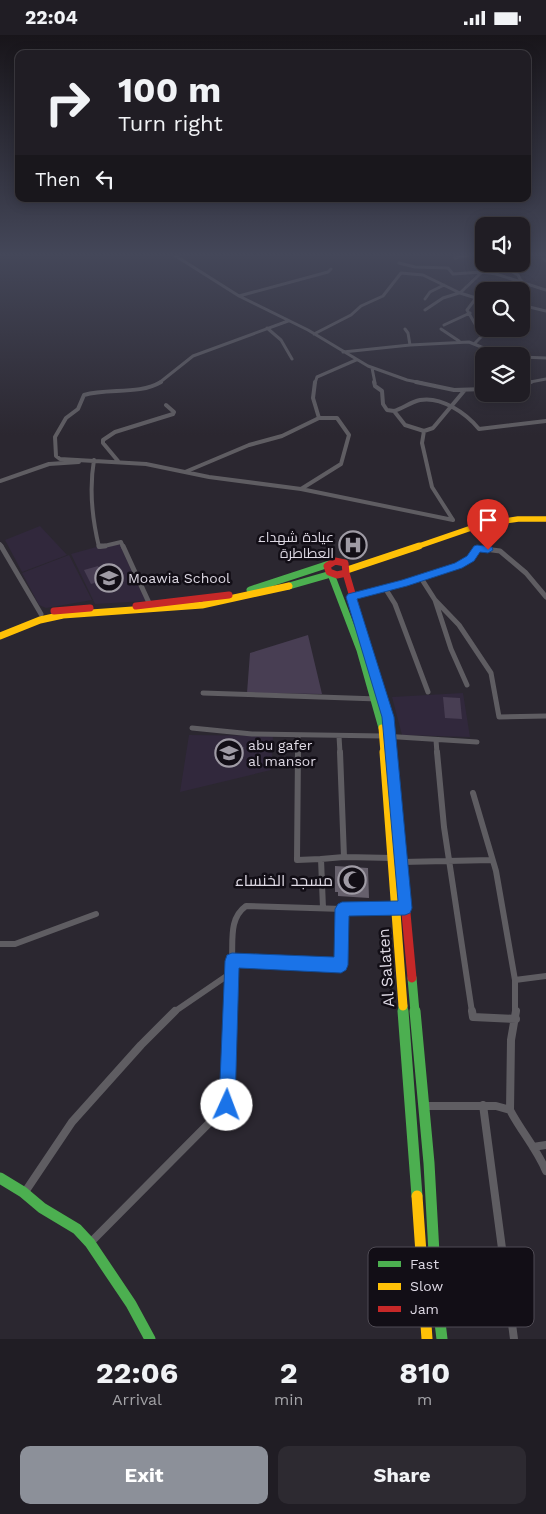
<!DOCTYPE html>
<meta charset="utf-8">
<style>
body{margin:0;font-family:"Work Sans",Cairo,sans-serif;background:#2d2a31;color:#f1f3f6;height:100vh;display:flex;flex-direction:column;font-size:19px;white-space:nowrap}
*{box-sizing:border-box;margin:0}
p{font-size:16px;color:#a2a2a6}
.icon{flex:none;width:28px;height:28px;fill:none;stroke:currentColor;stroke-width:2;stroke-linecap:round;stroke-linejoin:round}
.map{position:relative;height:1304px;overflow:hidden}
.panel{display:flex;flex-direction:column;background:#201d24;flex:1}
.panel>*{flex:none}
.hud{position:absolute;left:15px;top:15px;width:516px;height:152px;border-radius:10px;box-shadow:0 2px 12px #0003,0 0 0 1px #3d3b41;background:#201d24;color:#f1f3f6;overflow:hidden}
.buttons{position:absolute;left:475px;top:182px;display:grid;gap:10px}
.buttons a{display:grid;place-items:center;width:55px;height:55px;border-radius:10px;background:#201d24;box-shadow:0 2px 12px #0003,0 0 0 1px #3d3b41;font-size:25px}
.pin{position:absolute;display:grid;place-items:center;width:42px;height:42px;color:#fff;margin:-51px -21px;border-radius:50% 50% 50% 0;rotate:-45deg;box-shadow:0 0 5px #0007}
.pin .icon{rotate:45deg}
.me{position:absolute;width:55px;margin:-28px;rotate:2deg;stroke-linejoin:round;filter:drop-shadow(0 0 4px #0008)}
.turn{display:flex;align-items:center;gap:18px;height:105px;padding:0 20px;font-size:22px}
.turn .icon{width:65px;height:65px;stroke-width:2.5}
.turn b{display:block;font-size:35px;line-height:42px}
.then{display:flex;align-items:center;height:48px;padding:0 20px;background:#0003;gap:10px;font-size:19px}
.eta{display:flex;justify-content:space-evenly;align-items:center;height:85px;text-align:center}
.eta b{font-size:30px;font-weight:700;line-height:35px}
.action{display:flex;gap:10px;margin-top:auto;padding:10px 20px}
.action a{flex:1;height:58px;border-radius:10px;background:#8c9099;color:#fff;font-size:20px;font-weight:700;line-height:58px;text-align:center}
.action a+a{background:#2d2a31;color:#f1f3f6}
.status{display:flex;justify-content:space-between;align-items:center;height:35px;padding:0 25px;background:#201d24;direction:ltr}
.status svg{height:14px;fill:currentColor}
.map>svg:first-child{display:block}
.built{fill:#31283c}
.green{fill:#483e53}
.building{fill:#66606c}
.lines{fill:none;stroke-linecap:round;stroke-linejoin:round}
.street-far4{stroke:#5f5d62;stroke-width:3}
.street-far3{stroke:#5f5d62;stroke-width:4}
.street-far2{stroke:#5f5d62;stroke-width:5}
.street-far1{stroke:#5f5d62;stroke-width:6}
.street{stroke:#5f5d62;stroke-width:8}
.fast-far2{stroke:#4caf50;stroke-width:7}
.fast-far1{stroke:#4caf50;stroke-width:9}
.fast{stroke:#4caf50;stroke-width:11}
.slow-far3{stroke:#ffc107;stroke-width:5.5}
.slow-far2{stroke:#ffc107;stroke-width:7}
.slow-far1{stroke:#ffc107;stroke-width:9}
.slow{stroke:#ffc107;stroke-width:11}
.jam-far1{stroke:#c62828;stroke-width:7}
.jam{stroke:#c62828;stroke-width:9}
.route{fill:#1a73e8;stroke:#114b97}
.labels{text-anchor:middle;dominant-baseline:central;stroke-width:5;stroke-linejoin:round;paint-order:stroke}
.poi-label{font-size:14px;fill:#ded9e4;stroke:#120e16;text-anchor:start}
.near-poi-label{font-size:16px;fill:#ded9e4;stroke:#120e16;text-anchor:end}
.near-street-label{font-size:16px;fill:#ded9e4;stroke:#120e16}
.key{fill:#120e16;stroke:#4f4b54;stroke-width:1}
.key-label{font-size:14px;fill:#ded9e4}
</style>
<div class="status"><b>22:04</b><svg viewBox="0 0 49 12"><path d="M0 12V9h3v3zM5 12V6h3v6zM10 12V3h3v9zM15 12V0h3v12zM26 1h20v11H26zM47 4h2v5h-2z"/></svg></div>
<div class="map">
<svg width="546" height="1304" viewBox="0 0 546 1304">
<rect width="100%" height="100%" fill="#2b2730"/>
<path class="built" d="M 40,491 L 67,520 L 22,537 L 5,505 Z
M 118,506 L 146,566 L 95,569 L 71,519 Z
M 69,520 L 92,565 L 46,573 L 39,570 L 22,538 Z
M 463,658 L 470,702 L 402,700 L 392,662 Z
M 189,700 L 273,701 L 271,735 L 180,757 Z"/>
<path class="green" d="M 98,531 L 105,545 L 91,549 L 84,535 Z
M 308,600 L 322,659 L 247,658 L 250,618 Z
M 443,662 L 460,663 L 462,684 L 445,683 Z
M 215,712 L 244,712 L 243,724 L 215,724 Z"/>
<path class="building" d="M 335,831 L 368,833 L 369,863 L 338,861 L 338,857 L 335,857 Z"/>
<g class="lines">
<path class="street-far4" d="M 171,218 L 239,261 L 308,295 L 368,331 L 407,345 L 422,348
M 455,223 L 477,218
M 544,224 L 546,226
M 399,228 L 415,232 L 448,233 L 453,239 L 482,237 L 496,239 L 546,255
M 516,229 L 505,233 L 518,240 L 521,246
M 482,237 L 460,258 L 476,263 L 487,251
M 507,256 L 522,246
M 239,261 L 328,237 L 331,234
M 425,264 L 430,257 L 444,250
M 521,270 L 546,276
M 425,275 L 443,263 L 459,258
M 444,290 L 470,278
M 267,293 L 281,305 L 292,324
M 405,294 L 408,298 L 410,310 L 469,307 L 491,316 L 519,321
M 441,294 L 459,306
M 314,299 L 351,280 L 361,271 L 383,261 L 401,238 L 423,240 L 460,258
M 475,308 L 482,301 L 467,275 L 476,263 L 484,264
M 343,317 L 410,310
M 521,322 L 546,323
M 372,333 L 375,348
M 159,348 L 193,321 L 288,286
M 315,348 L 317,342 L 356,325
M 525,348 L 546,344"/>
<path class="street-far3" d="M 161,347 C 139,360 109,353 84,360 L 78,374 L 66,383 L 55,402 L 56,421 L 60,424 L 146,429 L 209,442 L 301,454 L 453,485
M 315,347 L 313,363 L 319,383
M 374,347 L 375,351 L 382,356 L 383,369 L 387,375 L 394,376 L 405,390 L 424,396
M 416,347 L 454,355 L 484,354
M 521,349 L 531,347
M 394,376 C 403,373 411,367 420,365 C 441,361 466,378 479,394 L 546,386
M 94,425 C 89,454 92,483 99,512
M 118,426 L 103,408 L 103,405 L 115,397 L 173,379 L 174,377 L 166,370
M 185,437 L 249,410 L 282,401 L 319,383 L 337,383 L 349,400 L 341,429 L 301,454
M 0,446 L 49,429 L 79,427
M 453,485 L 432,452 L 422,408 L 424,396 L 433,393 L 464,356
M 0,509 L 2,512
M 100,512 L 121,507 L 123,512"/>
<path class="street-far2" d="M 1,511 L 41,579
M 99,511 L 105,511
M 123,511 L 150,570
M 421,543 L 435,565 L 451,614 L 467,650
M 385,553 L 395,569 L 428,657
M 352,562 L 450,534 L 471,523 L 477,513 L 500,516 L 526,538 L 546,562
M 435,565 L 459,590 L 491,638 L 499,682 L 546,681
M 203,658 L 378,664
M 192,693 L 252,699 L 383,701 L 477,707
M 339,701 L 340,718
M 436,705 L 437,718
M 298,718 L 298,701"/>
<path class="street-far1" d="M 298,717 L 297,825 L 321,824
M 340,717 L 344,822
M 437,717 L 444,792 L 472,977
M 473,758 L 496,836 L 515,945 L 515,977
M 402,827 L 492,825
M 323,873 L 321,824 L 344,822 L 393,823
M 0,909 L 15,909 L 96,879
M 232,923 C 233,905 229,883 246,871 L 343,874 L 396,873
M 515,945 L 546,941
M 174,977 L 231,938 L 232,925 L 341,930 L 343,874
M 230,977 L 231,938"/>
<path class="street" d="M 472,976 L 473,982 L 516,984
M 483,1070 L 514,1304
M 423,1071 L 496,1071 L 510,1075 C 521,1096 537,1114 546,1136
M 510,1075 L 511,1005 L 516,976
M 533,1112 L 546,1110
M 25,1157 L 72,1087 L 141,1010 L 175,976
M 90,1208 L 227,1070 L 230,976"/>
<path class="fast-far2" d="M 289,551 L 331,539 L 360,615 L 382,693
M 250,555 L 329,529"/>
<path class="fast-far1" d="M 412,943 L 415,977
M 403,971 L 403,977"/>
<path class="fast" d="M 403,976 L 417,1161
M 415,976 L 429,1128 L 436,1254 L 442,1304
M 0,1143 L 23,1157 L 42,1173 L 77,1194 L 90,1208 L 131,1269 L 150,1304"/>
<path class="slow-far3" d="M 416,512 L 480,490 L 518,484 L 546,484"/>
<path class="slow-far2" d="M 347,535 L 419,511
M 0,601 L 40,585 L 63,580 L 202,570 L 289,551
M 382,693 L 384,718"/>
<path class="slow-far1" d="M 384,717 L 403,971"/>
<path class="slow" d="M 417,1161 L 427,1304"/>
<path class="jam-far1" d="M 335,526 L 345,528 L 346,538 L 337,540 L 329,537 L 327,531 Z
M 346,538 L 388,682 L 391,718
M 136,571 L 229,560
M 54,576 L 90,573"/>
<path class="jam" d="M 391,717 L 412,943"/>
</g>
<linearGradient id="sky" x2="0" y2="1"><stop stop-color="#18151a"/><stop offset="0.55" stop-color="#444759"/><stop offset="1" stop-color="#444759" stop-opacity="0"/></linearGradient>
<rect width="546" height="400" fill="url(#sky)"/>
<path class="route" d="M 477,510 L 492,512 L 493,515 L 488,518 L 480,517 L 474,526 L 462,533 L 407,551 L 357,564 L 394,682 L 412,873 L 410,878 L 405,880 L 349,881 L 348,930 L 346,935 L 341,938 L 239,933 L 235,1070 L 233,1076 L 227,1078 L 221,1076 L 219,1070 L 225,926 L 227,920 L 232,918 L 334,922 L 335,874 L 338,869 L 342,867 L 398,866 L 382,682 L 346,562 L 348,559 L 402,545 L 455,528 L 467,521 L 474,511 Z"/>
<defs>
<g id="hospital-ring" transform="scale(1.4375)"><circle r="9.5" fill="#120e16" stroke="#9f9ba5" stroke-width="1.5"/><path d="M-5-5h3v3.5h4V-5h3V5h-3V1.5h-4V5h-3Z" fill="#9f9ba5"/></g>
<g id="school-ring" transform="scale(1.4375)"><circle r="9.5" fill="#120e16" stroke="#9f9ba5" stroke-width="1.5"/><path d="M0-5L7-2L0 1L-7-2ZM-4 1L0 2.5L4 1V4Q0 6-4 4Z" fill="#9f9ba5"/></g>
<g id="mosque-ring" transform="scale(1.4375)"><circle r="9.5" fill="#120e16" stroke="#9f9ba5" stroke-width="1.5"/><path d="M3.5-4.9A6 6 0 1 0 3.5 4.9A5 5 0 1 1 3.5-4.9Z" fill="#9f9ba5"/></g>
</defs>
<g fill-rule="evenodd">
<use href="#hospital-ring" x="353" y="510"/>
<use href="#school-ring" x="109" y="543"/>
<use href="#school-ring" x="229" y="718"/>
<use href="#mosque-ring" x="352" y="845"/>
</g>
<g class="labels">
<g class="poi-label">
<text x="334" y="502" text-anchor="end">عيادة شهداء<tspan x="334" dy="16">العطاطرة</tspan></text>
<text x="128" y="543">Moawia School</text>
<text x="248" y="710">abu gafer<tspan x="248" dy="16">al mansor</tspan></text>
</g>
<g class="near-poi-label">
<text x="333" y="845">مسجد الخنساء</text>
</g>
<g class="near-street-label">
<text transform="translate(386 933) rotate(-94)">Al Salaten</text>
</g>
</g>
<rect x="368" y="1212" width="166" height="80" rx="8" class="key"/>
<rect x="378" y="1226" width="23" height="6" fill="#4caf50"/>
<rect x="378" y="1248" width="23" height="7" fill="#ffc107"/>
<rect x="378" y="1271" width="23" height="6" fill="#c62828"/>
<g class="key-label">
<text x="410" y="1234">Fast</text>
<text x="410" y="1256">Slow</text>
<text x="410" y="1279">Jam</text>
</g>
</svg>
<div class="buttons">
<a><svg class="icon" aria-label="sound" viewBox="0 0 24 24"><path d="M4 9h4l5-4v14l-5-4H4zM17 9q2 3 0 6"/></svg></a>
<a><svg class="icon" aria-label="search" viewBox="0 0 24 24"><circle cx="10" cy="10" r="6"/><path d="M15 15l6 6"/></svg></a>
<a><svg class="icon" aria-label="layers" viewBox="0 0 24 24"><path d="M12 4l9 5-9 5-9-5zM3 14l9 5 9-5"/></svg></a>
</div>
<div class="pin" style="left:488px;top:515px;background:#d93025"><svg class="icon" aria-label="arrive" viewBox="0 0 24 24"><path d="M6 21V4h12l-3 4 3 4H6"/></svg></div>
<svg class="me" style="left:227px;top:1070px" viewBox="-20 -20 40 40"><circle r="19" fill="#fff"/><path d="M0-13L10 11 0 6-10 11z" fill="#1a73e8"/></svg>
<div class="hud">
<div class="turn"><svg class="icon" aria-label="right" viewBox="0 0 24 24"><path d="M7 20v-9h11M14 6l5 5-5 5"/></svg><div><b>100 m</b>Turn right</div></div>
<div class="then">Then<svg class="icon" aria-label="left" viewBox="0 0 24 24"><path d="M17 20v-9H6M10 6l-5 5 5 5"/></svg></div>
</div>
</div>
<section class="panel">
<div class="eta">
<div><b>22:06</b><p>Arrival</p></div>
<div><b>2</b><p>min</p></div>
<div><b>810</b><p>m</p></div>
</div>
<div class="action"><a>Exit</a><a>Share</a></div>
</section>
